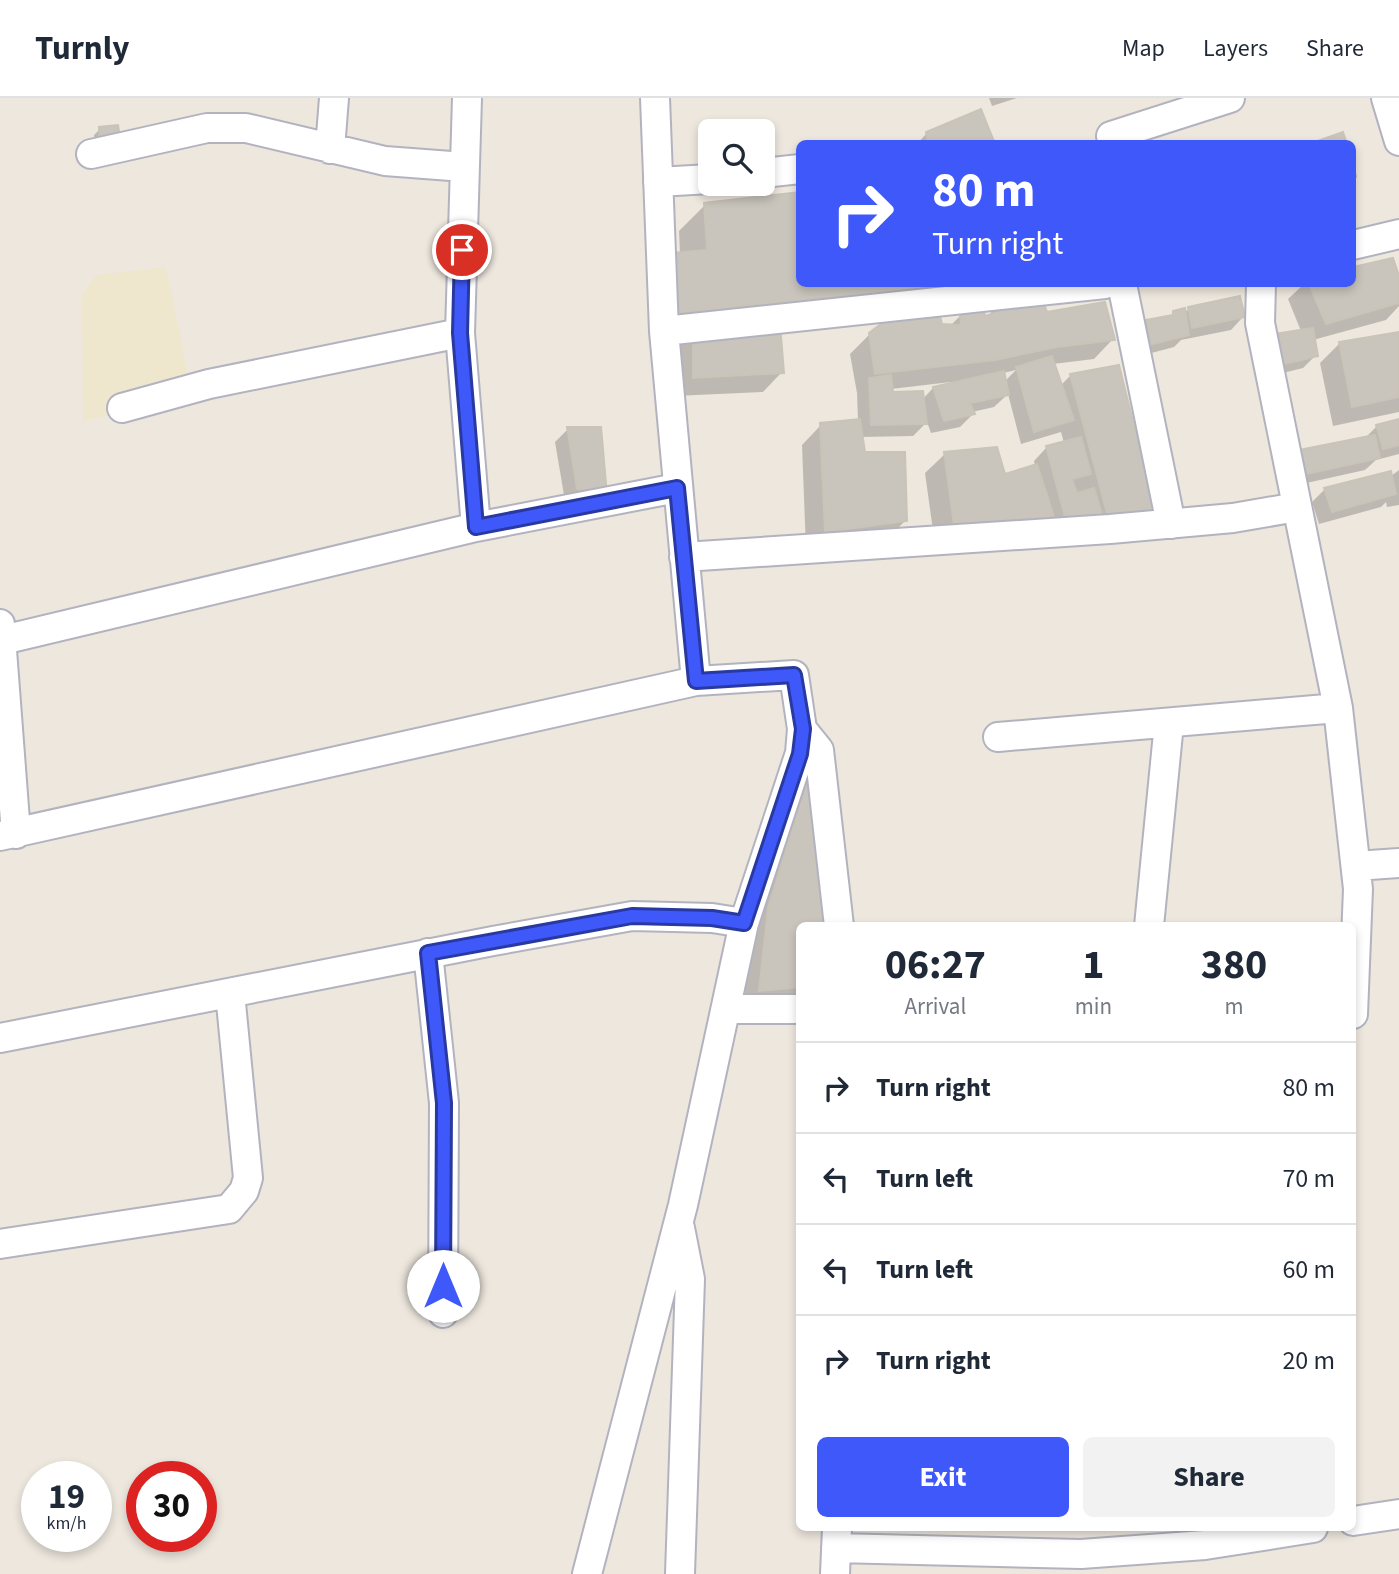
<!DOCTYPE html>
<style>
body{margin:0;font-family:"Source Sans 3",sans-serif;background:#f2f2f3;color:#1f2937;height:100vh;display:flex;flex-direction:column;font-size:26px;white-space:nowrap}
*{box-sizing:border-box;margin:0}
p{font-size:23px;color:#747a83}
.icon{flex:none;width:38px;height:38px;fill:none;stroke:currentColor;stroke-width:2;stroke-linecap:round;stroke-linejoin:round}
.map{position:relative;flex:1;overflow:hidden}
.panel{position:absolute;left:796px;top:824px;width:560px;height:609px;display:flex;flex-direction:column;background:#fff;border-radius:10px;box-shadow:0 4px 10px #0003}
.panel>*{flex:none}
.banner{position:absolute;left:796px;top:42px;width:560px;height:147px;border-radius:10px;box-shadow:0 4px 10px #0003;background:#3f58f9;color:#fff;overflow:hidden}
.buttons{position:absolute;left:698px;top:21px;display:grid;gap:14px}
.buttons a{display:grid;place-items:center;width:77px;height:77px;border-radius:10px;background:#fff;box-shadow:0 4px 10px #0003;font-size:35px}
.speed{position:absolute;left:21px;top:1363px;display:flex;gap:14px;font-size:35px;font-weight:700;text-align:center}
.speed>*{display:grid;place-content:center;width:91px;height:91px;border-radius:50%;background:#fff;box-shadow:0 4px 10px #0003;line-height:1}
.speed small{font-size:18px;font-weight:400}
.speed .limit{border:10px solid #d22;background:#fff;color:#111}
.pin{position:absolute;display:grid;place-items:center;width:60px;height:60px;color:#fff;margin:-30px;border:4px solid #fff;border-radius:50%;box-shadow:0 2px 7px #0007}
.me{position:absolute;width:77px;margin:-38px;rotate:0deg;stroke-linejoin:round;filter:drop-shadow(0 0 5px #0008)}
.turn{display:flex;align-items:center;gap:24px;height:147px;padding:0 21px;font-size:32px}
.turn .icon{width:91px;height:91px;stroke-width:2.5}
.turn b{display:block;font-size:49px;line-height:60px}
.eta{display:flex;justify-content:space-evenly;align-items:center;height:119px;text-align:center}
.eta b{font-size:42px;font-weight:700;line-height:49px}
.button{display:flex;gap:14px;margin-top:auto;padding:14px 21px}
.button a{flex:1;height:80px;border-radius:10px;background:#3f58f9;color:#fff;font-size:28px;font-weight:700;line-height:80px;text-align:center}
.button a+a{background:#f2f2f3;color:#1f2937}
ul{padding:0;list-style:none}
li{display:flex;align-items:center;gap:21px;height:91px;padding:0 21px;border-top:2px solid #e0e1e3}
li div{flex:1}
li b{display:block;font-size:26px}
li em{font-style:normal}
header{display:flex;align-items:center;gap:42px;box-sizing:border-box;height:98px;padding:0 35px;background:#fff;border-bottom:2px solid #e0e1e3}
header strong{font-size:33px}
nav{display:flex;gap:38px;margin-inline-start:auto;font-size:24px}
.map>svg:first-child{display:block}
.education{fill:#efe6ce}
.shadow{fill:#0003;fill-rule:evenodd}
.building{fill:#c9c5bc;stroke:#c9c4b7;stroke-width:2}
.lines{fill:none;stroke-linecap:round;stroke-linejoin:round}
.minor-casing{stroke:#b2b3bf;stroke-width:32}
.minor{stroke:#fff;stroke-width:28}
.route-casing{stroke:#2939a2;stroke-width:18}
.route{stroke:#3f58f9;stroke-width:12}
</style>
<header>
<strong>Turnly</strong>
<nav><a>Map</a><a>Layers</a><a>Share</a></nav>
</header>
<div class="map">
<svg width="1399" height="1476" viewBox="0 0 1399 1476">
<rect width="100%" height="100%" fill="#ede7de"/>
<path class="education" d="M 166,169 L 193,300 L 83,323 L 82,196 L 97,177 Z"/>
<path class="shadow" d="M 989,0 L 1017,0 L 992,8 Z
M 116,29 L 95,55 L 94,37 L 100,31 Z
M 927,35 L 993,46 L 917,46 Z
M 1353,62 L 1357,79 L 1353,82 Z
M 705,107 L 800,186 L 924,186 L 924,189 L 898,215 L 779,227 L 782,274 L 763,294 L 674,298 L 674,253 L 690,236 L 652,240 L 647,183 L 673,157 L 680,156 L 679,133 Z
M 1392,162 L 1399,183 L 1399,208 L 1386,222 L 1313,242 L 1316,257 L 1303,270 L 1263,280 L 1301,233 L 1288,201 L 1304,186 L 1353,186 L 1353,171 Z
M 998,207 L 1046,216 L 1113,241 L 1094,261 L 1053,266 L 1061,287 L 1070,278 L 1154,417 L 936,454 L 925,375 L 945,356 L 1004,378 L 1035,369 L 1034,363 L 1046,350 L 1064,345 L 1061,334 L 1021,346 L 1008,296 L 994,309 L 972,314 L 973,316 L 960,329 L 931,335 L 927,324 L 913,338 L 861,339 L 864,356 L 905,423 L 886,442 L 806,452 L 802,347 L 821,327 L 858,323 L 857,295 L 850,256 L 870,236 L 950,228 L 961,217 L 986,220 ZM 1016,272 L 1004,284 L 1003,275 ZM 951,284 L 952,286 L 933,290 L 922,302 L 892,296 L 891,291 Z
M 1189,211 L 1243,219 L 1231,232 L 1181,242 L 1174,249 L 1129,261 L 1174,214 L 1184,215 Z
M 1399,236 L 1399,314 L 1333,328 L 1320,265 L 1340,245 Z
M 1399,323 L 1399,356 L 1376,362 L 1365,372 L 1293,388 L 1287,366 L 1365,340 L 1376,329 Z
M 568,331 L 605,396 L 565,403 L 555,344 Z
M 1399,372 L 1399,407 L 1387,409 L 1386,404 L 1381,409 L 1319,426 L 1312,404 L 1325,391 L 1391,378 Z
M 807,684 L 822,798 L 800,828 L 800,906 L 740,912 L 749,831 L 789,702 Z"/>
<path class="building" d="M 981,11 L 995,46 L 928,46 L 926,34 Z
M 118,27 L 121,47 L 100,49 L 99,29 Z
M 1343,34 L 1347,46 L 1309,46 Z
M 800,94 L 800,186 L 926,186 L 926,190 L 678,215 L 672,155 L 707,152 L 704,105 Z
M 1393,160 L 1399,178 L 1399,205 L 1326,226 L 1309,186 L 1353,186 L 1353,169 Z
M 1240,198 L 1245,219 L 1192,230 L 1188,209 Z
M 1043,203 L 1047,214 L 1105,204 L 1115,242 L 1057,249 L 995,262 L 875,276 L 869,235 L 889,220 L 904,223 L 918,215 L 932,219 L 940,218 L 942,226 L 961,227 L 960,215 L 983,209 L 985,218 L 999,214 L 997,206 Z
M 1185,210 L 1189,237 L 1141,249 L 1135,224 L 1173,217 L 1173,213 Z
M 780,226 L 784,275 L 693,280 L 693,232 Z
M 1313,230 L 1318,258 L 1276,268 L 1269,237 Z
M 1399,234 L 1399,299 L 1352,309 L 1339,244 Z
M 1052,258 L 1074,322 L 1034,334 L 1016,269 Z
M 1119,267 L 1156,417 L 1109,423 L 1070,276 Z
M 1004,273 L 1009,297 L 970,305 L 975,316 L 944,323 L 933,289 Z
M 891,277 L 893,294 L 923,293 L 927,326 L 871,327 L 869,280 Z
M 860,321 L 865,354 L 905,354 L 907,423 L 825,434 L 820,325 Z
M 1399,321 L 1399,347 L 1383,351 L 1376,327 Z
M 567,329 L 601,329 L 607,397 L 577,391 Z
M 1375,337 L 1380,360 L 1306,376 L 1299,352 Z
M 1081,339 L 1091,376 L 1072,381 L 1077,395 L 1094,390 L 1103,420 L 1069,434 L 1046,348 Z
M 997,349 L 1005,376 L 1037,366 L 1054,419 L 1016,433 L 955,435 L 944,354 Z
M 1391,373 L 1396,396 L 1332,414 L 1324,390 Z
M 808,680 L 826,828 L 800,828 L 800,889 L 759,893 L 768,810 Z"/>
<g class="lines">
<g class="minor-casing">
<path id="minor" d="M 467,0 L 460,235 L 476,429
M 655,0 L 664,233 L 696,583
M 1386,0 L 1399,43
M 1111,38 L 1230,0
M 330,51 L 334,0
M 91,56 L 207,30 L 246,30 L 385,63 L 464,69
M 763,75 L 800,71
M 658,84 L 710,81
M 1353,147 L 1399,136
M 1122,186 L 1171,426
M 1261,186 L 1260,225 L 1338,610 L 1358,791 L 1353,916
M 664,233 L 1105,186
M 122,310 L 209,286 L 460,235
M 684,459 L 1110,431 L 1233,420 L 1297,409
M 0,526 L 16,736
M 3,542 L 476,429 L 677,390
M 802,631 L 819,652 L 839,828
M 998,639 L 1338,610
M 0,738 L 696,583 L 794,577 L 802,631 L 800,655 L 744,825 L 683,1107 L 587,1476
M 1356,768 L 1399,765
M 1149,828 L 1169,625
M 428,855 L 444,1005 L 443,1215
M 726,911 L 800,911
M 0,940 L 493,843 L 632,818 L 712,820 L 744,825
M 680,1130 L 690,1181 L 680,1476
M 0,1146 L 229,1111 L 244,1093 L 248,1080 L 230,895
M 1353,1423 L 1399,1416
M 836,1450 L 1081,1456 L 1205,1447 L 1313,1430
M 835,1476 L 837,1430"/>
</g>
<use href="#minor" class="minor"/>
</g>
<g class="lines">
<g class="route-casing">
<path id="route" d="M 443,1188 L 444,1005 L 428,855 L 632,818 L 712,820 L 744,825 L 800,656 L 803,631 L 794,577 L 696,583 L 677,390 L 476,429 L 460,235 L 462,152"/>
</g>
<use href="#route" class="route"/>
</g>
</svg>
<div class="buttons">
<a><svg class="icon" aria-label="search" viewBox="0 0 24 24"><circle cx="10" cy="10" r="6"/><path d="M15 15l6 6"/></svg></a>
</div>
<div class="speed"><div>19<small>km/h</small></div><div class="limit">30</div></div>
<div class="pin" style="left:462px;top:152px;background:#d93025"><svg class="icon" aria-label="arrive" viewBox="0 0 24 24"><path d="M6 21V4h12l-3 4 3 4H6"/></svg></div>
<svg class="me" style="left:443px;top:1188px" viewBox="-20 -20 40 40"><circle r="19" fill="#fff"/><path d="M0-13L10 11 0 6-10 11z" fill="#3f58f9"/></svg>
<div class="banner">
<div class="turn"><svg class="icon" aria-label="right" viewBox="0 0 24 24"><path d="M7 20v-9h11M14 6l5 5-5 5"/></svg><div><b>80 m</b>Turn right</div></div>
</div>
<section class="panel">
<div class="eta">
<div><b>06:27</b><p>Arrival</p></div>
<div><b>1</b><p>min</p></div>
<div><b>380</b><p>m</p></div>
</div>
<ul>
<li><svg class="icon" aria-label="right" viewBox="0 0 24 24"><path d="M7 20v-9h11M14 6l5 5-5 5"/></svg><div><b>Turn right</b></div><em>80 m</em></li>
<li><svg class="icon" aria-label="left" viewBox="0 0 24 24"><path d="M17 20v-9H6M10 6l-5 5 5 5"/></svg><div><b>Turn left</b></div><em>70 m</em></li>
<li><svg class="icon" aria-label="left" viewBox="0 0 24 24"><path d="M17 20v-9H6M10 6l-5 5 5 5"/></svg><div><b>Turn left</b></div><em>60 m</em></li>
<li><svg class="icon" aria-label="right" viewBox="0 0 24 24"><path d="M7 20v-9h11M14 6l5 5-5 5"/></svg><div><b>Turn right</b></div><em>20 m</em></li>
</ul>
<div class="button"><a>Exit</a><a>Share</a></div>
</section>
</div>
